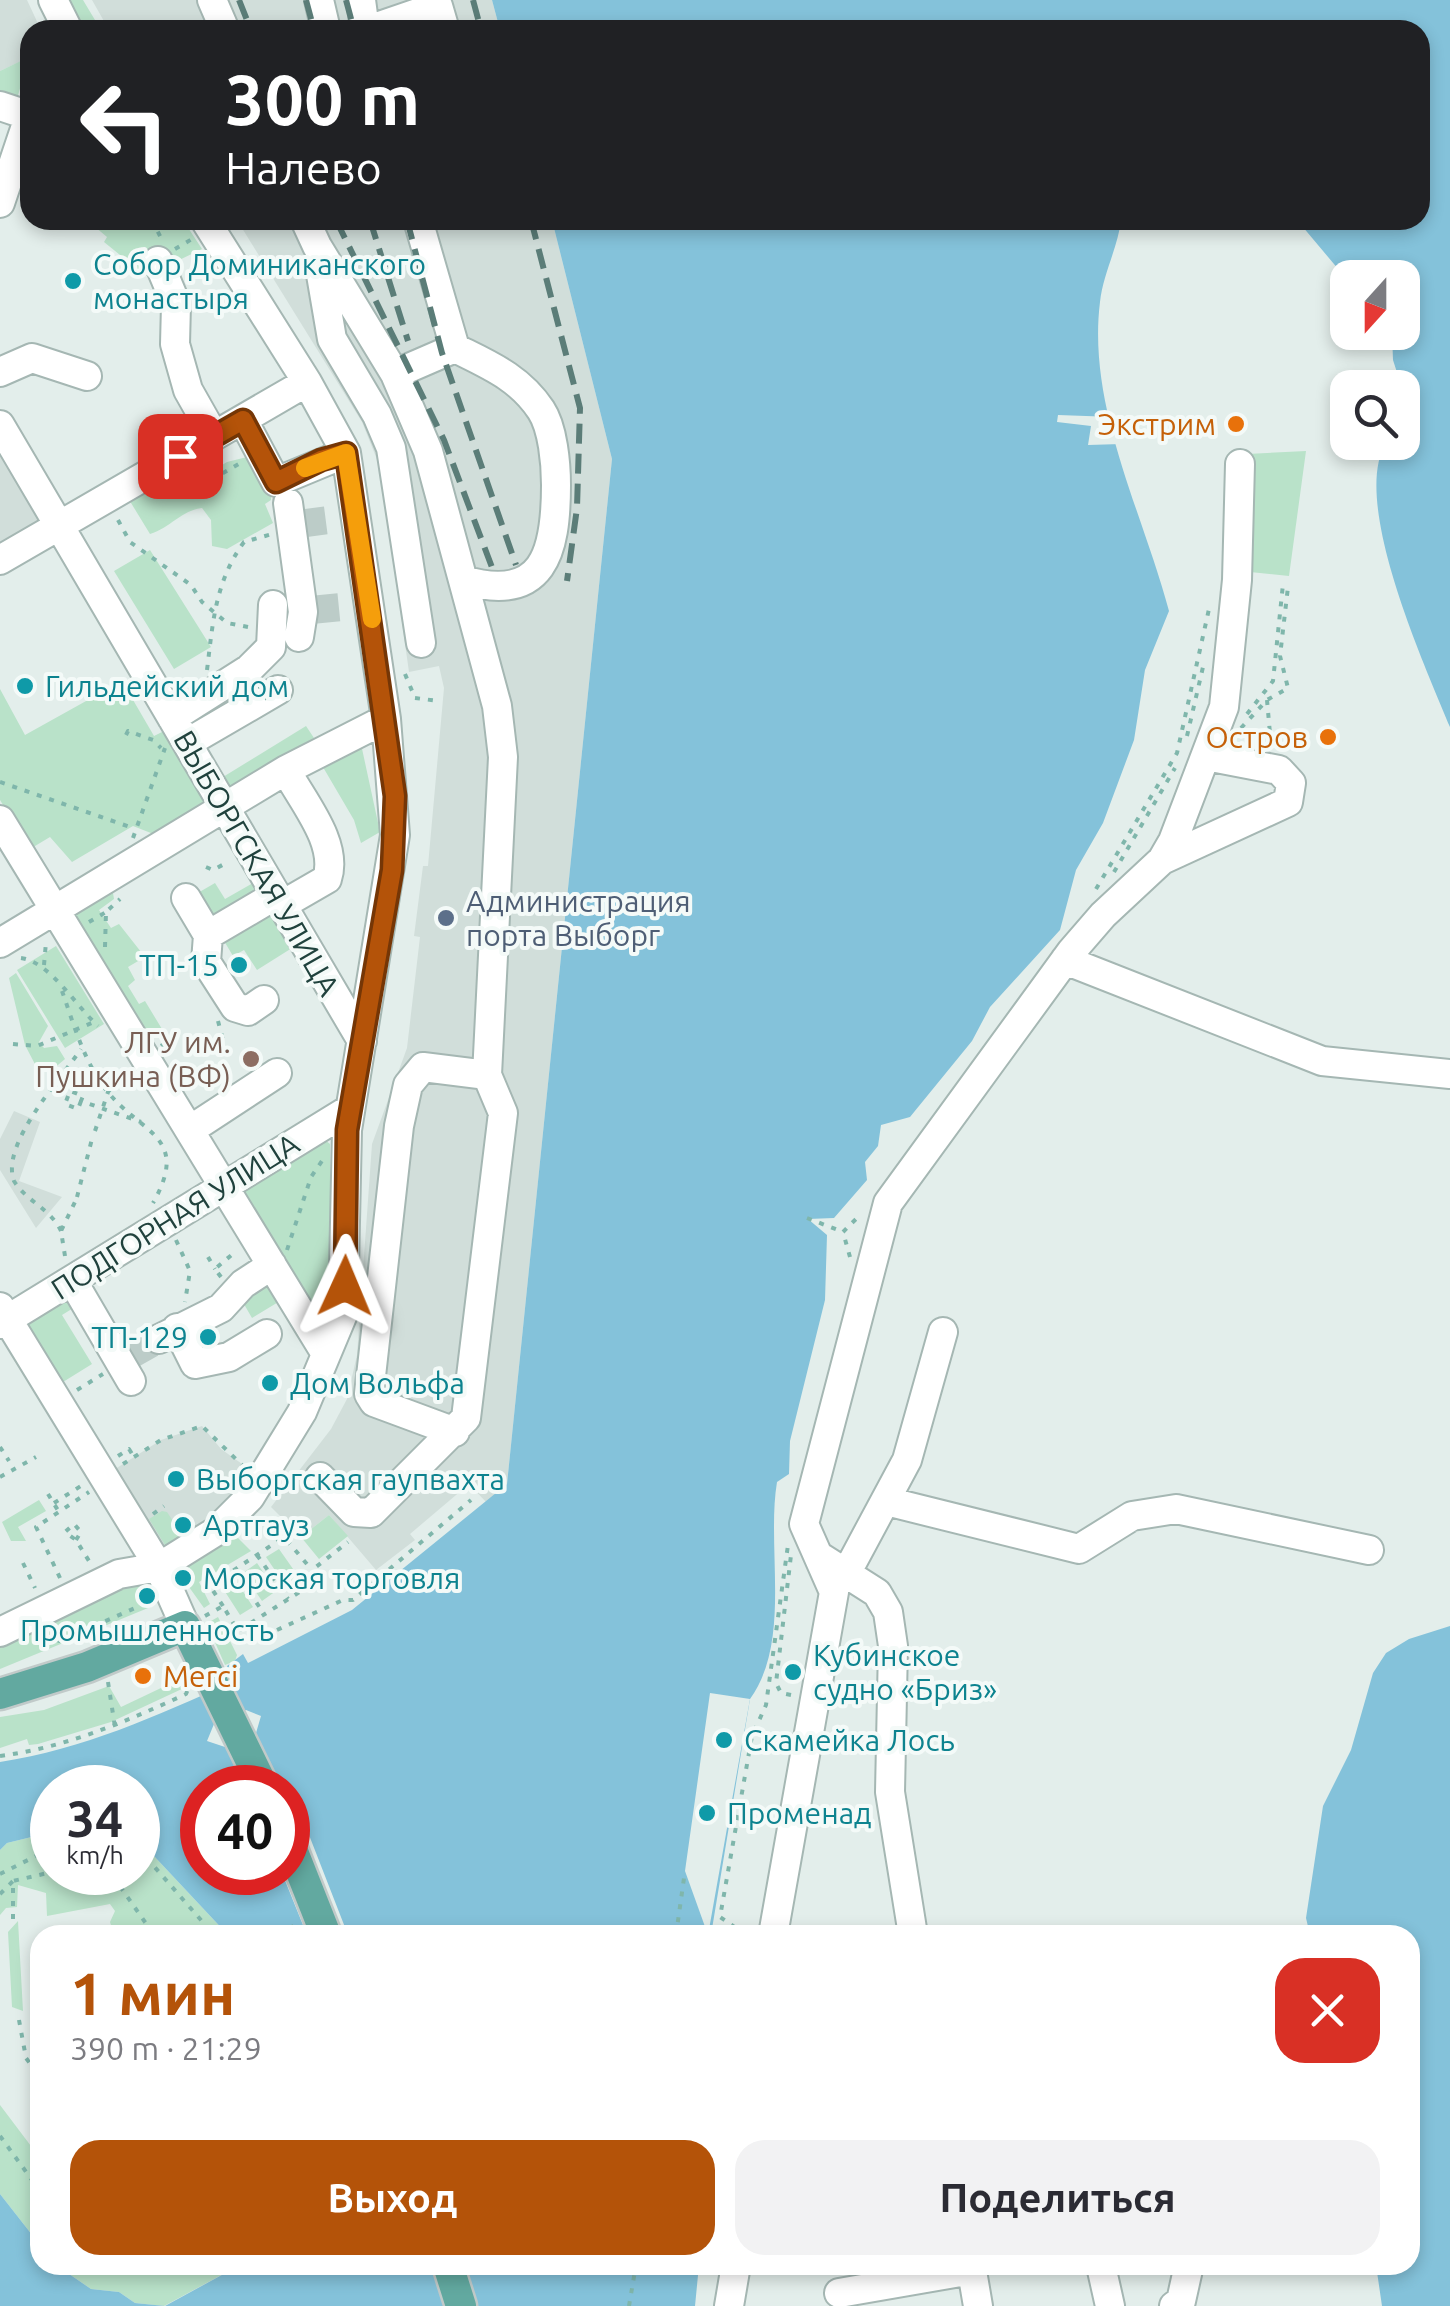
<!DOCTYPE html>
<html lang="ru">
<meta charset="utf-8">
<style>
body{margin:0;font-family:Ubuntu,sans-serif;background:#f2f2f3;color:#2b2b33;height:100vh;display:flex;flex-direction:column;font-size:38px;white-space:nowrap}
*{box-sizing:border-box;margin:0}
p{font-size:32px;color:#7c7c81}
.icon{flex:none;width:55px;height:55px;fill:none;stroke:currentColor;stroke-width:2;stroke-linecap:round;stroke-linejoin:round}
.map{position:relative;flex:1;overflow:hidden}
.drawer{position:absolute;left:30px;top:1925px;width:1390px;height:350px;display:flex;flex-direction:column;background:#fff;border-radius:30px;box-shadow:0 5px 15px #0003}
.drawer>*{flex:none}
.guide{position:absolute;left:20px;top:20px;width:1410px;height:210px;border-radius:30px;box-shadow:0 5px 15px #0003;background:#202124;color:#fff;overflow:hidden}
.needle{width:65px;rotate:201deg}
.fabs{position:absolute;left:1330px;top:260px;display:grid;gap:20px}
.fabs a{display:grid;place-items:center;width:90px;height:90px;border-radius:20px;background:#fff;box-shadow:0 5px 15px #0003;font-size:50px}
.speed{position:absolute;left:30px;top:1765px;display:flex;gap:20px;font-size:50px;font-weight:700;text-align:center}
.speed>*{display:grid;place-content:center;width:130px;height:130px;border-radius:50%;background:#fff;box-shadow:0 5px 15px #0003;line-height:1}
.speed small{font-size:25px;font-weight:400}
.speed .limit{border:15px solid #d22;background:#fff;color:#111}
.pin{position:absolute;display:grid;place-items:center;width:85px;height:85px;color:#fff;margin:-42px;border-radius:20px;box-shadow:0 5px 15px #0006}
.me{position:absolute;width:110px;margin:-55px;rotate:1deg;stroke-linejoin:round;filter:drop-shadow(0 0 8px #0008)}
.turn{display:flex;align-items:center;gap:35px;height:210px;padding:0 40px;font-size:45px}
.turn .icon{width:130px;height:130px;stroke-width:2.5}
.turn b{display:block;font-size:70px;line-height:85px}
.round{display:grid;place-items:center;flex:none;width:105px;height:105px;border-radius:30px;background:#f2f2f3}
.overview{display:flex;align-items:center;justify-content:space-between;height:170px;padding:0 40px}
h1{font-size:60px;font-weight:600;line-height:75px;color:#b45309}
.cta{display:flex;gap:20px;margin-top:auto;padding:20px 40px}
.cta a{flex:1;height:115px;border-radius:30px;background:#b45309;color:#fff;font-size:40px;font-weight:600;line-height:115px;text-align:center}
.cta a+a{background:#f2f2f3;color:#2b2b33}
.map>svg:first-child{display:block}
.built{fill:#d1deda}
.green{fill:#b9e2c9}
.water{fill:#84c2da;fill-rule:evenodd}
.pier{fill:#e3eeeb}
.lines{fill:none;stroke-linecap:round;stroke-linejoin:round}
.minor-tunnel{stroke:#bcccc8;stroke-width:28;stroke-dasharray:28 14;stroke-linecap:butt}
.minor-casing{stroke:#a5b7b3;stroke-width:32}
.major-casing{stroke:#c1cac9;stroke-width:35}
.path{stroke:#7fb6ab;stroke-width:4;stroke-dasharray:5 8;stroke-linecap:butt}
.minor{stroke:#fff;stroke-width:28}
.major{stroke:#62a9a0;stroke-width:30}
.rail{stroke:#5b7d78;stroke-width:6;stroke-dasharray:20 10;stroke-linecap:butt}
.path-bridge{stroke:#7fb6ab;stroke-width:4;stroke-dasharray:5 8;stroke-linecap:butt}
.route-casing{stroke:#753606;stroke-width:25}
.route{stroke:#b45309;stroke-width:18}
.slow{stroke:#f59e0b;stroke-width:18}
.culture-dot{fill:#0f9aa8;stroke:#f4faf8;stroke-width:4}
.food-dot{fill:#e8710a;stroke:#f4faf8;stroke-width:4}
.service-dot{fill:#5c6f8a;stroke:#f4faf8;stroke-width:4}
.education-dot{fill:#8d6e63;stroke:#f4faf8;stroke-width:4}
.labels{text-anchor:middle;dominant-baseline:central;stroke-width:8;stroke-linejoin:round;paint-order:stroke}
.culture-label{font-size:30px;fill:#0d838f;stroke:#f4faf8;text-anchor:start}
.food-label{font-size:30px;fill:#c56008;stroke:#f4faf8;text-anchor:end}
.street-label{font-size:30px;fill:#20423d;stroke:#f4faf8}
.service-label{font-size:30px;fill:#4e5e75;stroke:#f4faf8;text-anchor:start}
.education-label{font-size:30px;fill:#785e54;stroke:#f4faf8;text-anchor:end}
</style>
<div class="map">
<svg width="1450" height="2306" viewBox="0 0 1450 2306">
<rect width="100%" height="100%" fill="#e3eeeb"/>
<path class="built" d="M 0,0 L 27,0 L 41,30 L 30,30 L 30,57 L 0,71 Z
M 92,0 L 492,0 L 500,30 L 109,30 Z
M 237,220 L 552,220 L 612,459 L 507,1484 L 486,1502 L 469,1484 L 410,1534 L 415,1540 L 376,1570 L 329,1515 L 301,1537 L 271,1507 L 331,1429 L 347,1399 L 357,1355 L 372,1144 L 407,1048 L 420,937 L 414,936 L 423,866 L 428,866 L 444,688 L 439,666 L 409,672 L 380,467 L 362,422 Z
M 0,440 L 49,524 L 0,552 Z
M 14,1111 L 40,1122 L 19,1181 L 62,1197 L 36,1228 L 0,1170 L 0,1139 Z
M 202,1426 L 221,1449 L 252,1471 L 228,1516 L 165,1556 L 112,1471 L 161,1440 Z"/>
<path class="green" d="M 70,0 L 83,0 L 101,30 L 85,30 Z
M 29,57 L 15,106 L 0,101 L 0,71 Z
M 183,220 L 202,249 L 146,276 L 104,242 L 107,237 L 88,221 Z
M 1306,451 L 1289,576 L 1250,572 L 1247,454 Z
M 247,457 L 271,493 L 271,500 L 265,504 L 273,523 L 227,549 L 212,546 L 211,520 L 202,508 C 182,510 170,528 150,534 L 128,498 L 181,466 L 192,483 L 227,462 Z
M 150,550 L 211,647 L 174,669 L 114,571 Z
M 122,681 L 154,736 L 166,730 L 208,803 L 156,835 L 133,826 L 72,862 L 50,837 L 30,849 L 0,800 L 0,689 L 25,735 Z
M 306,726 L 314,738 L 230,788 L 223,777 Z
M 361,744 L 380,832 L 361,843 L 354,820 L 320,762 Z
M 215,883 L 225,899 L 253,883 L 292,948 L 257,970 L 244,950 L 233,956 L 196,894 Z
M 112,887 L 114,899 L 99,910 L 111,928 L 119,924 L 145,957 L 128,967 L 135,980 L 128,986 L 139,1004 L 145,1001 L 165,1034 L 145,1029 L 75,914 Z
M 56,946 L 104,1024 L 65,1048 L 17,970 Z
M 16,973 L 48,1026 L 39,1042 L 44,1048 L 57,1046 L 65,1059 L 52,1070 L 38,1070 L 25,1045 L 9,978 Z
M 324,1139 L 330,1144 L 330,1285 L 322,1307 L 314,1310 L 236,1193 Z
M 268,1281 L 280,1301 L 252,1318 L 241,1299 Z
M 73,1294 L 75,1307 L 62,1315 L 92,1364 L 63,1382 L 27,1324 Z
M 39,1500 L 46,1511 L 18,1527 L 26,1541 L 11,1541 L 2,1522 Z
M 162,1511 L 167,1512 L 185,1539 L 168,1550 L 149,1519 Z
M 329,1515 L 348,1536 L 319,1559 L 301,1537 Z
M 230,1530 L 251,1551 L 199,1582 L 210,1604 L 204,1608 L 174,1566 Z
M 279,1549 L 298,1576 L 285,1585 L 266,1557 Z
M 257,1563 L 276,1591 L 262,1601 L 243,1573 Z
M 235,1579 L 253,1607 L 240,1615 L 222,1587 Z
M 140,1581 L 150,1601 L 145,1603 L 148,1608 L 0,1669 L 0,1648 Z
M 218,1617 L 237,1655 L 235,1661 L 225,1665 L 210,1631 L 214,1628 L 211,1621 Z
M 180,1679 L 184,1688 L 111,1722 L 38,1744 L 29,1745 L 27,1739 L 0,1748 L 0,1717 L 44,1710 L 109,1686 L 121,1707 Z
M 52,1832 L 52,1872 L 138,1872 L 138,1839 L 228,1935 L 114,1935 L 110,1922 L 115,1911 L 110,1904 L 47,1916 L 46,1893 L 18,1885 L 17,1907 L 6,1908 L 0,1915 L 0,1850 L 7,1843 Z
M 18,1921 L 23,2011 L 12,2007 L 8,1932 Z
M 0,2105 L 40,2158 L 40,2245 L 0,2194 Z
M 56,2265 L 240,2265 L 164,2306 L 135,2303 L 119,2292 L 91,2289 Z"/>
<path class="water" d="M 492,0 L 1450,0 L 1450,727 C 1425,666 1350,501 1386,443 L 1402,442 L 1402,388 L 1393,360 L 1392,333 L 1402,332 L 1402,278 L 1339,270 L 1297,220 L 1420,220 L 1420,30 L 500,30 Z
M 552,220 L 1121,220 C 1118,247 1103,274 1100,302 C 1087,407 1143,513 1169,611 L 1145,670 L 1134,740 L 1103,823 L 1076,870 L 1060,930 L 990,1007 L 972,1041 L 910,1117 L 881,1125 L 878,1146 L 865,1162 L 867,1180 L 834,1218 L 808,1219 L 827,1235 L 825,1300 L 790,1441 L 789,1474 L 777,1482 C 766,1548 792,1641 750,1699 L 711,1935 L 228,1935 L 138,1839 L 138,1788 L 52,1788 L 52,1832 L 7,1843 L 0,1850 L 0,1762 C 84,1749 156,1716 232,1682 L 227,1666 L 243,1654 L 248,1663 L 352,1610 L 507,1484 L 612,459 ZM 246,1710 L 261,1716 L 256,1733 L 225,1747 L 207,1741 L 214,1724 ZM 202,1788 L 288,1788 L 288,1872 L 202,1872 Z
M 1450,1626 L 1450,2306 L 1382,2306 L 1376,2265 L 1410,2265 L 1410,1935 L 1310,1935 L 1306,1918 L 1323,1806 L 1351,1750 L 1373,1673 L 1386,1653 L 1409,1639 Z
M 0,2194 L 40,2245 L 40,2265 L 56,2265 L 91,2289 L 119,2292 L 135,2303 L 165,2306 L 240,2265 L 699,2265 L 695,2306 L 0,2306 Z"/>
<path class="pier" d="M 1058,415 L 1114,417 L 1121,444 L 1088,445 L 1091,426 L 1057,422 Z
M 710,1693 L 750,1699 L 708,1935 L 685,1871 Z
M 288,1798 L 297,1818 L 302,1817 L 348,1935 L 307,1935 L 282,1873 L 288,1872 Z"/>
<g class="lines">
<path class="minor-tunnel" d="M 298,524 L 337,519
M 311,610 L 351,606
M 127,1357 L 159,1339"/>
<g class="minor-casing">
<path id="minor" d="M 53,0 L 68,30
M 212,0 L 225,30
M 319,0 L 326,30
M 361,0 L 365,30
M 368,30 L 438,6 L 445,30
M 0,106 L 30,116
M 0,203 L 30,114
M 305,220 L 317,246 L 395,374 L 428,451 L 497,706 L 503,757 L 487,1075 L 503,1113 L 466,1418 L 371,1513 L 354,1512 L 320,1477
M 158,261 L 176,304 L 175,344 L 188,390 L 214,436
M 319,263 L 332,339 L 377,415 L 391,448 L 421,643
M 455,348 C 489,365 519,377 541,410 C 553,428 556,464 556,485 C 556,552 544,604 463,580
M 0,372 L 32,358 L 87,376
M 395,374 L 455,348 L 418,220
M 243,420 L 276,482 L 346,453
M 0,425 L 362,1041
M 288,503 L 303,612 L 299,637
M 0,560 L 307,382
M 172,718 L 249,669 L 271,647 L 273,605
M 187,743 L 278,690
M 0,820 L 326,1354
M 1162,860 L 1288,802 L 1291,783 L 1279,770 L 1206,756
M 186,898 L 208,935 L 206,962 L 235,1007 L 248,1011 L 264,1000
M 282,905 L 327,879 C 339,843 302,801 286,770
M 208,935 L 276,895
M 0,943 L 286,770 L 386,719
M 1065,960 L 1322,1061 L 1450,1074
M 190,1130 L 277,1073
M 72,1280 L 131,1381
M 0,1307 L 159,1567 L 185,1626
M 0,1324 L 350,1109
M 177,1328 L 195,1364 L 229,1357 L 267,1334
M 159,1339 L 221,1308 L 243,1284 L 272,1265
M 455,1432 L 374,1402 L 369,1394 L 399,1126 L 408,1085 L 423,1067 L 487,1075
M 886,1501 L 1079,1549 L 1132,1516 L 1176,1509 L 1369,1550
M 822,1558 L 877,1593 L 888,1612 L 893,1646 L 890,1792 L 913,1935
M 159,1567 L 215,1532 L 250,1497 L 302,1412 L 343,1314 L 347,1130 L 395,835 L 386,719 L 346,453 L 307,382 L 205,220
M 847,1572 L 907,1460 L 943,1332
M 0,1632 L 119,1574 L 159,1567
M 773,1935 L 834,1592 L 804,1524 L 888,1203 L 1071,952 L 1103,915 L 1162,860 L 1173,841 L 1224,707 L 1237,580 L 1240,464
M 971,2265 L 978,2306
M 1101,2266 L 1110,2306
M 839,2293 L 972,2270
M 729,2306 L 736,2265
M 1174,2306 L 1181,2301 L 1189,2265"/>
</g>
<g class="major-casing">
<path id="major" d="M 0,1694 L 87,1667 L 185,1626 L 264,1788
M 288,1839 L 326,1935
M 448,2265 L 461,2306"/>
</g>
<path class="path" d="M 152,220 L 162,240
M 175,249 L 192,239
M 175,484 L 197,488 L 242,462
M 118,520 L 130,542 L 191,585 L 202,602 L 227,623 L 248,627
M 207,670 C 213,622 215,582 244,542 L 272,534
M 405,674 L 415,698 L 439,701
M 1267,700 L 1271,745
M 1247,714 L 1273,681 L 1283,584
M 1241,728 L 1267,700 L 1288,688 L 1280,656 L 1288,587
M 126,735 L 128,731 L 153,740 L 161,748
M 1187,736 L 1203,667
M 0,782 L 133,828
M 133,838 L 165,748
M 206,867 L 213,870 L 228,862
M 1114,872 L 1175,768
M 1096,889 L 1177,753 L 1209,609
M 89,922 L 106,912
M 105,947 L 106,912 L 120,899
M 21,958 C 50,962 75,1005 98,1026
M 44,965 L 46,942
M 62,991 C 74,1025 84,1062 107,1091 C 141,1134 191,1136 153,1203
M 218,1021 L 223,1040
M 13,1044 L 37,1046 L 94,1022
M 161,1046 L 170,1040 L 176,1044
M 81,1101 L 78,1109 L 65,1104 L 70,1091 L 83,1096 L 81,1101 L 141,1122
M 95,1131 L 108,1092 L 125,1071
M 77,1197 L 93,1135
M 807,1218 L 843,1232
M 61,1231 C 51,1209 26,1201 14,1181 C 0,1144 61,1079 81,1049
M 176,1240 L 190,1271 L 185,1302
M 287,1250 L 311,1177 L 324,1158
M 65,1256 L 61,1231 L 75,1202
M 208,1257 L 215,1269
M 850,1257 L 843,1232 L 860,1215
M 221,1277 L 215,1269 L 235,1252
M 77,1390 L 103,1374
M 0,1447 L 9,1461
M 118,1456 L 129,1449 L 134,1457
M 123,1464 L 161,1440 L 202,1426 L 242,1465
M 0,1477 L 36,1457
M 48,1494 L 59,1512
M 54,1503 L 84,1484
M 153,1514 L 164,1506
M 76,1540 L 81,1532 L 74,1524 L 65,1532 L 76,1540 L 89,1561
M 257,1555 L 288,1599
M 23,1563 L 35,1588
M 235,1570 L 264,1614
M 60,1578 L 36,1527 L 89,1492
M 223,1606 L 210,1586 L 284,1537 L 312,1570
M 205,1616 L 223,1606 L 238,1631 L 309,1586 L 312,1570 L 348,1542
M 277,1630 L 343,1600 L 353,1600 L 471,1500
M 45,1637 L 60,1641 L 135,1608
M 108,1682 L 115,1727
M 791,1695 L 781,1693 L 776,1683 L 791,1555
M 0,1756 C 67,1747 125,1722 186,1694 L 189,1687
M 138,1848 L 214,1935
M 99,1872 L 117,1882 L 154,1935
M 0,1874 L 52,1848
M 0,1894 L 13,1881
M 13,1919 L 13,1881 L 52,1872
M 291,1925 L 295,1935
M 676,1935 L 685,1871
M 746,1935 L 720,1917 L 752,1736 L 766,1705 L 788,1545
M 19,2020 L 26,2058 L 40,2077
M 0,2136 L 40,2191
M 629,2306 L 636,2265"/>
<use href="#minor" class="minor"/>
<use href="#major" class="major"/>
<path class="rail" d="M 239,0 L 251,30
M 306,0 L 314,30
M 346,0 L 354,30
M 473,0 L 481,30
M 336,220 L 444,440 L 493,570
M 370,220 L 408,341
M 407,220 L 442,353 L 516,565
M 531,220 L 580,408 L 577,508 L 567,581"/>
<path class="path-bridge" d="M 258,684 L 270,704"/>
</g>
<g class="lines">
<g class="route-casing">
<path id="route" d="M 180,456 L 243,420 L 276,482 L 321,460 L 346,453 L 395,796 L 392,870 L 347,1130 L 345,1286"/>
</g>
<use href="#route" class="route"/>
<path class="slow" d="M 305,468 L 346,453 L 372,619"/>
</g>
<g class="culture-dot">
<circle cx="73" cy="281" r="10"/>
<circle cx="25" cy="686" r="10"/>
<circle cx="239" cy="965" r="10"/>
<circle cx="208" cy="1337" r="10"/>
<circle cx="270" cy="1383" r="10"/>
<circle cx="176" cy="1479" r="10"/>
<circle cx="183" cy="1525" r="10"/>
<circle cx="183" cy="1578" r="10"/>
<circle cx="147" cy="1596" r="10"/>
<circle cx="793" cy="1672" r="10"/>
<circle cx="724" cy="1740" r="10"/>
<circle cx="707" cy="1813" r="10"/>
</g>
<g class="food-dot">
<circle cx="1236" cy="424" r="10"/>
<circle cx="1328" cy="737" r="10"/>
<circle cx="143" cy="1676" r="10"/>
</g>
<circle class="service-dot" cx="446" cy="918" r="10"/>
<circle class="education-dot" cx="251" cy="1059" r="10"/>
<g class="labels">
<g class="culture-label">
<text x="93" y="264">Собор Доминиканского<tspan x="93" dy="34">монастыря</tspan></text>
<text x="45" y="686">Гильдейский дом</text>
<text x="219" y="965" text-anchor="end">ТП-15</text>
<text x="188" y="1337" text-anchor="end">ТП-129</text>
<text x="290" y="1383">Дом Вольфа</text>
<text x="196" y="1479">Выборгская гаупвахта</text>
<text x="203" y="1525">Артгауз</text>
<text x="203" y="1578">Морская торговля</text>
<text x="147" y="1630" text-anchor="middle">Промышленность</text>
<text x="813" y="1655">Кубинское<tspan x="813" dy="34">судно «Бриз»</tspan></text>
<text x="744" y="1740">Скамейка Лось</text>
<text x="727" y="1813">Променад</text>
</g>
<g class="food-label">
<text x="1216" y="424">Экстрим</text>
<text x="1308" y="737">Остров</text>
<text x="163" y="1676" text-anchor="start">Merci</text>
</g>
<g class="street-label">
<text transform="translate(257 863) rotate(60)">ВЫБОРГСКАЯ УЛИЦА</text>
<text transform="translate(175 1216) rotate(-32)">ПОДГОРНАЯ УЛИЦА</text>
</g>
<g class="service-label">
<text x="466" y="901">Администрация<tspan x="466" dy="34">порта Выборг</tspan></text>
</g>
<g class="education-label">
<text x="231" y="1042">ЛГУ им.<tspan x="231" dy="34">Пушкина (ВФ)</tspan></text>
</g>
</g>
</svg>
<div class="fabs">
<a><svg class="needle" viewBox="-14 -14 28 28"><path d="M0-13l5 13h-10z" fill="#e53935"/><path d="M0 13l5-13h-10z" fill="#7c7c81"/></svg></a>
<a><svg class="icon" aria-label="search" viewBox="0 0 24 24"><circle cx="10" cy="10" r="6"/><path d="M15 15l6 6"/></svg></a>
</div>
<div class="speed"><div>34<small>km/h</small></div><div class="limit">40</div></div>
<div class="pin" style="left:180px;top:456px;background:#d93025"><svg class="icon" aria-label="arrive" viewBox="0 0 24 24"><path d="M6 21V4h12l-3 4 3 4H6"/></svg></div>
<svg class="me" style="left:345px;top:1286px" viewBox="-20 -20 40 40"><path d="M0-17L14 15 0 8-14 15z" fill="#b45309" stroke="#fff" stroke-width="4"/></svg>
<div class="guide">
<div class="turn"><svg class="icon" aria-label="left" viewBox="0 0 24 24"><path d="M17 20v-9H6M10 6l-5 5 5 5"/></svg><div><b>300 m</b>Налево</div></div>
</div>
<section class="drawer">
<div class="overview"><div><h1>1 мин</h1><p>390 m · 21:29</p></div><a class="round" style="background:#d93025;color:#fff"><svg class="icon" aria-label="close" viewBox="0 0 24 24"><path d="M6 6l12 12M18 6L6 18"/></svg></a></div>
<div class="cta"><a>Выход</a><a>Поделиться</a></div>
</section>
</div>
